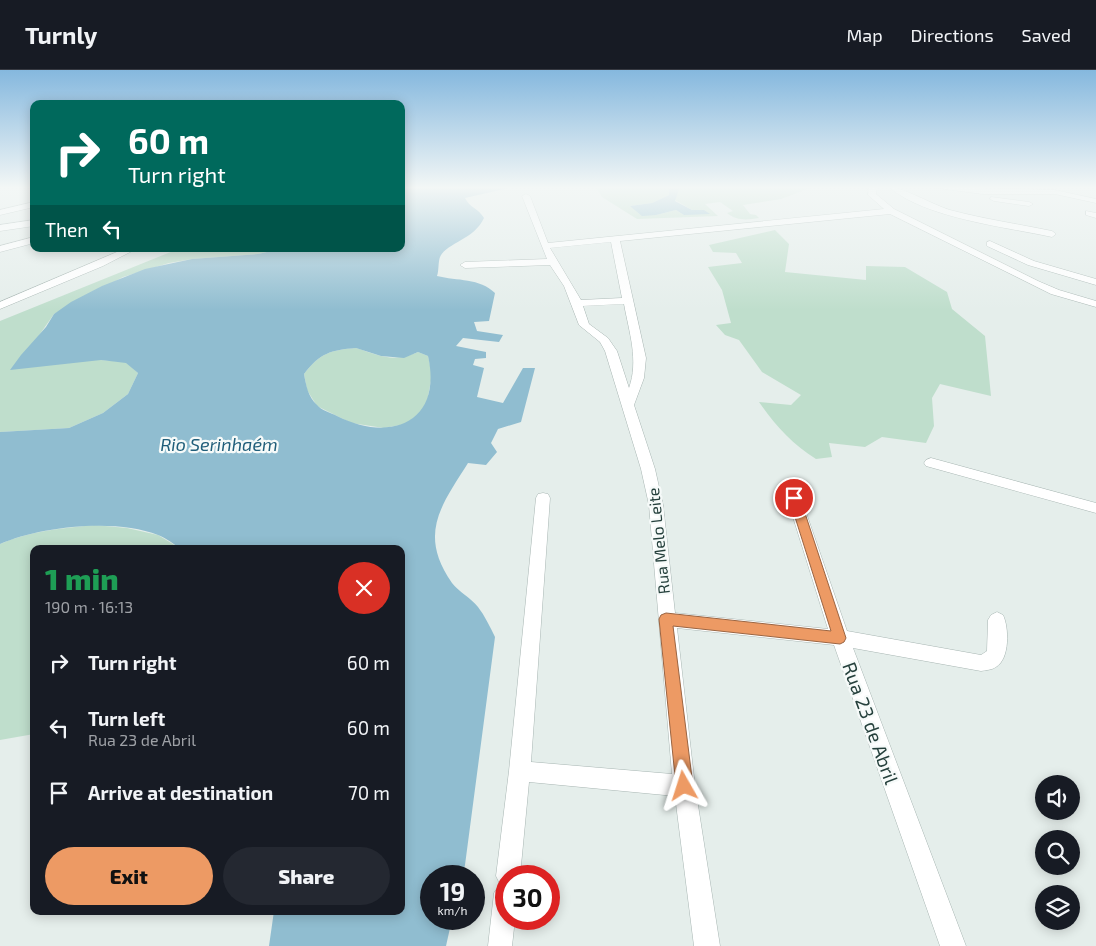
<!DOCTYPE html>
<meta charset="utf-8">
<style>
body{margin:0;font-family:"Exo 2",sans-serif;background:#242831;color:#f1f3f6;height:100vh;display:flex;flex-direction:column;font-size:19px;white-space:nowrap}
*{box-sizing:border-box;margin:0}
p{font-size:16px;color:#9ea1a6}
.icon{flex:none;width:28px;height:28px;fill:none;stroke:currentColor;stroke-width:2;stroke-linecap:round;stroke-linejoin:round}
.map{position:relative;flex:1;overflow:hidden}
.drawer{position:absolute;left:30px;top:475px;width:375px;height:370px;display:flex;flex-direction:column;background:#171b24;border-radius:10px;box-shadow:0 2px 12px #0003}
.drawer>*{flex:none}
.banner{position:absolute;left:30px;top:30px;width:375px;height:152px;border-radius:10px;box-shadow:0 2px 12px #0003;background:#00695c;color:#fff;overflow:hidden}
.fabs{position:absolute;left:1035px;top:705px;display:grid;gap:10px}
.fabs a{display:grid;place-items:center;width:45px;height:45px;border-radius:50%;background:#171b24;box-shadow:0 2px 12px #0003;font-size:25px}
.speed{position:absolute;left:420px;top:795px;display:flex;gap:10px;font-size:25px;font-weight:700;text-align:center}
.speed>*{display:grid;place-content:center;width:65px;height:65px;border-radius:50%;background:#171b24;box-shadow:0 2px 12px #0003;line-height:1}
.speed small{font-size:12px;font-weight:400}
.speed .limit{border:8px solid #d22;background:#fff;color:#111}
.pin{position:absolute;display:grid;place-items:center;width:42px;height:42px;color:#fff;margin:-21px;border:2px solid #fff;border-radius:50%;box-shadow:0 1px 5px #0007}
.me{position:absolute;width:55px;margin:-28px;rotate:354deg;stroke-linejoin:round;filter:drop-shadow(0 0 4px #0008)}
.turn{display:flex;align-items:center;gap:18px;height:105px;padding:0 15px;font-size:22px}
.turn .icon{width:65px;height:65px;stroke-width:2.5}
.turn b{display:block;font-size:35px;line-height:42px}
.then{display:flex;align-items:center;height:48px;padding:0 15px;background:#0003;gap:10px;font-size:19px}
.round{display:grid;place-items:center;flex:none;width:52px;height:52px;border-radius:26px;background:#242831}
.head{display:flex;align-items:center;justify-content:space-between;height:85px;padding:0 15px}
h1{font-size:30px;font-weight:800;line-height:38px;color:#1e9e55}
.cta{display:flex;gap:10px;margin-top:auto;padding:10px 15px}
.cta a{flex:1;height:58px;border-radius:30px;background:#ed9a64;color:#111;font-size:20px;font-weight:800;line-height:58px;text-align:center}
.cta a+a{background:#242831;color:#f1f3f6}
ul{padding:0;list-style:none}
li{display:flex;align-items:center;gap:15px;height:65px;padding:0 15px}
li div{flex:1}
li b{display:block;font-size:19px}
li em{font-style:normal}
header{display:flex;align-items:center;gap:30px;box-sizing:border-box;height:70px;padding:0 25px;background:#171b24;border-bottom:1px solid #363941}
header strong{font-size:24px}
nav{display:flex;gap:28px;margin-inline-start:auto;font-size:18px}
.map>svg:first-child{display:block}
.green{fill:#bfdecc}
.water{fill:#90bdd0;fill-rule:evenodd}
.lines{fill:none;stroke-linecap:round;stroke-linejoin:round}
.minor-casing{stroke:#a8b6b3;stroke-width:1}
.minor{fill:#fff;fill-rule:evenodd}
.route{fill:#ed9a64;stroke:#9a6441}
.labels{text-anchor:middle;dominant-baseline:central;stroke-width:4.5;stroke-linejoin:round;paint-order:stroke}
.street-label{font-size:16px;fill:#25403c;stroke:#f6faf9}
.water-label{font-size:18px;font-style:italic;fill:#205e7a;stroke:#f6faf9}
.near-street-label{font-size:19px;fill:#25403c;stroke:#f6faf9}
</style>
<header>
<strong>Turnly</strong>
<nav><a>Map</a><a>Directions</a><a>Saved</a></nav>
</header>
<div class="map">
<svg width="1096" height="876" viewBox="0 0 1096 876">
<rect width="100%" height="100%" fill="#e5eeeb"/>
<path class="green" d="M 596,117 L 669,117 L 669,125 L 652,133 L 630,136 L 656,145 L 676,140 L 684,145 L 704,140 L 692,140 L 675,130 L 680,117 L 813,117 L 781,129 L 743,135 L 750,144 L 756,145 L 759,148 C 747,150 737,151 727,143 L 733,141 L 720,132 L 705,134 L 718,146 L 637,149 L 602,127 Z
M 775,160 L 789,174 L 785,202 L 866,210 L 866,196 L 905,197 L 947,222 L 952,239 L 985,266 L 991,326 L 940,314 L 932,328 L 934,356 L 926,373 L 882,367 L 865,377 L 829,373 L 832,387 L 816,389 C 792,374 775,355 759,332 L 791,335 L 801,325 L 762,302 L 739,270 L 725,265 L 716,255 L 731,253 L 722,220 L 708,197 L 742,193 L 736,183 L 713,182 L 709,175 Z
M 178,179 L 280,179 L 258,184 L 192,189 L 169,193 L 123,207 L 54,244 L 35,271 L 101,290 L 126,292 L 138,303 L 128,324 L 103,343 L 69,358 L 0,362 L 0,251 Z
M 356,278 C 381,286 393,293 418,282 L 428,286 L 432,305 L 427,332 L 422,341 L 406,354 L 384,358 L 351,353 L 317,336 L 307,320 L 304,304 C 320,283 331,280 356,278 Z
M 94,455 L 127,458 L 158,465 L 181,479 L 34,479 L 34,664 L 0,670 L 0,474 C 30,461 63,458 94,455 Z"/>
<path class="water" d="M 401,117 L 513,117 L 465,128 C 469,137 479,139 484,148 C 474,170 446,173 440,187 C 438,192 439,201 437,206 C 457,211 480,208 495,223 L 489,251 L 474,252 L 477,261 L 503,265 L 499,272 L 463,268 L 456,276 L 486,282 L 486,288 L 475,289 L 473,295 L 484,298 L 477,327 L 503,333 L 523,298 L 535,298 L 521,352 L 498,359 L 491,373 L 497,382 L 486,395 L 468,393 C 441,436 418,464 452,513 C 459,522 471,528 478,537 C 485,546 490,557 495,567 L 465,795 L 462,806 L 431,806 L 431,849 L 452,849 L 446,876 L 269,876 L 274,841 L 401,841 L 401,479 L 181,479 C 174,474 166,468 158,465 C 117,448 40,456 0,474 L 0,362 L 69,358 L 103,343 L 128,324 L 138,303 L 126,293 L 101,290 L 10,300 L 21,285 L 46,257 L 54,244 L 71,232 L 102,216 L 145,199 L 192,189 L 258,184 L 280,179 L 401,179 ZM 356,278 L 381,286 L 404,288 L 418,282 L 428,286 C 443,353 390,373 337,346 C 331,343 321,340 317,335 C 308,327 306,315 304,304 C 320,283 331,280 356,278 Z
M 669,117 L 680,117 L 675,131 L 692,140 L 704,140 L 710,144 L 684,145 L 676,140 L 656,145 L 642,146 L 630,136 L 652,133 L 669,125 Z"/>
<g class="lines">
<g class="minor-casing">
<path id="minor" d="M 869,117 L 877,117 L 876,124 L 894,139 L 1038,211 L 1059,220 L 1096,231 L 1096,237 L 1051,224 L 890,144 L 620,171 L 646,288 L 644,308 L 634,335 L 655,399 L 663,435 L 675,543 L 828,559 L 787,428 L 789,424 L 794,423 L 799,424 L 801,428 L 847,561 L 981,585 L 987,581 L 988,550 L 991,545 L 997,542 L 1003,545 C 1009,557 1010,589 996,597 C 992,600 986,600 981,601 L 853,578 L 966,876 L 940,876 L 834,575 L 677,558 L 695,716 L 720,876 L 694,876 L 675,726 L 529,712 L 520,806 L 506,806 L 506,849 L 515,849 L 512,876 L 488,876 L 494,823 L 500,814 L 496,806 L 509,701 L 536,428 L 538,424 L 543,423 L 548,424 L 550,428 L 531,692 L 672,704 L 649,435 L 641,399 L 605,281 L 600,272 L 579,255 L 564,216 L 550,195 L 465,198 L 460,195 L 465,192 L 547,189 L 522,126 L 526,124 L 530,126 L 548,173 L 884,139 L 868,125 ZM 611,172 L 622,228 L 581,230 L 550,178 ZM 624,234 C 629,262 639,290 629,318 L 617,281 L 608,268 L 589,254 L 583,236 Z
M 889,117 C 903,117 933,135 950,140 C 984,149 1018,154 1052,161 L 1056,164 L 1052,167 C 1006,157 924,148 889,117 Z
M 930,117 L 1055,120 L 1096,129 L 1096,133 L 1055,124 L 983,124 Z
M 991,127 L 1029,132 L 1033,134 L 1029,136 L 994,131 L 990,129 Z
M 34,132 L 34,137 L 0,145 L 0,140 Z
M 1086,141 L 1096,143 L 1096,148 L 1086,145 Z
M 34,150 L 34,156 L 0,161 L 0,155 Z
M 34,167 L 34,173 L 0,182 L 0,176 Z
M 990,171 L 1034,191 L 1096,209 L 1096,215 L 1028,195 L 987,176 L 987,172 Z
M 124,179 L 136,179 L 103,196 L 0,239 L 0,232 Z
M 931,388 L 1096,433 L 1096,443 L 926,396 L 924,393 L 926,390 Z"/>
</g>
<use href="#minor" class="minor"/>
</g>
<linearGradient id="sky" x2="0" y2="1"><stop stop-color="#85b8de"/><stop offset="0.49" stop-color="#f3f7f6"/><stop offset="1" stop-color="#f3f7f6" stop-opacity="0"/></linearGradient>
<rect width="1096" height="240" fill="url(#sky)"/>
<path class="route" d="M 794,424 L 800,428 L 846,568 L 844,572 L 840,574 L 673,556 L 693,716 L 690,722 L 684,724 L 679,722 L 676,716 L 659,549 L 661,545 L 666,543 L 831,561 L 789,428 Z"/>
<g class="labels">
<g class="street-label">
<text transform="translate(658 471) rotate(-96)">Rua Melo Leite</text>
</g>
<g class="water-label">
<text x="219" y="374">Rio Serinhaém</text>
</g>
<g class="near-street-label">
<text transform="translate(871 653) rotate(70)">Rua 23 de Abril</text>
</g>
</g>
</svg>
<div class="fabs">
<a><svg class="icon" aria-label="sound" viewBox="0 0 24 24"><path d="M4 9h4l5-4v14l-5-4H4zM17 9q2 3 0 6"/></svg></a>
<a><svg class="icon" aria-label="search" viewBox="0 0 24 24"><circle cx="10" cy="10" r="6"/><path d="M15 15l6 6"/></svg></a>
<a><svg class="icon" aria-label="layers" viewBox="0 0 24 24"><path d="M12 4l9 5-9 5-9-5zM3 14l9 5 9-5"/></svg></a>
</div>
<div class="speed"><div>19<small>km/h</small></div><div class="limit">30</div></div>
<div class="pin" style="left:794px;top:428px;background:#d93025"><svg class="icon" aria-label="arrive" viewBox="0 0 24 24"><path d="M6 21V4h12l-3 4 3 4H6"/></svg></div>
<svg class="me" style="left:684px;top:716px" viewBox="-20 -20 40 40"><path d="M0-17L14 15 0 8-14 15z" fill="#ed9a64" stroke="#fff" stroke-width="4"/></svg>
<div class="banner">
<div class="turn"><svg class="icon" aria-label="right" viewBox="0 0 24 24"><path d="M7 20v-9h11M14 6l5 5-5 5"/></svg><div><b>60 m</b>Turn right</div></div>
<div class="then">Then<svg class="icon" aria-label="left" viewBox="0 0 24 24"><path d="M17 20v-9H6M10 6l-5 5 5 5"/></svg></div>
</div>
<section class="drawer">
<div class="head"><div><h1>1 min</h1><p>190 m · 16:13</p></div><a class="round" style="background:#d93025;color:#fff"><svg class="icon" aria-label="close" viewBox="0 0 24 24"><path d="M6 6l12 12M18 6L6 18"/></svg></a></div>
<ul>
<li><svg class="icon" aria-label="right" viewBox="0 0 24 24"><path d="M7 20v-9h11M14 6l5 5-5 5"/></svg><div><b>Turn right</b></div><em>60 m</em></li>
<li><svg class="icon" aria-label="left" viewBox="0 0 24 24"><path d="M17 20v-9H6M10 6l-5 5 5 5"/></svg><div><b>Turn left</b><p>Rua 23 de Abril</p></div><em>60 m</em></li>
<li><svg class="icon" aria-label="arrive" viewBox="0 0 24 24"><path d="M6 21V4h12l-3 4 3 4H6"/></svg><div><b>Arrive at destination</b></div><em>70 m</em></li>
</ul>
<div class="cta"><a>Exit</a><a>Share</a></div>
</section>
</div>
